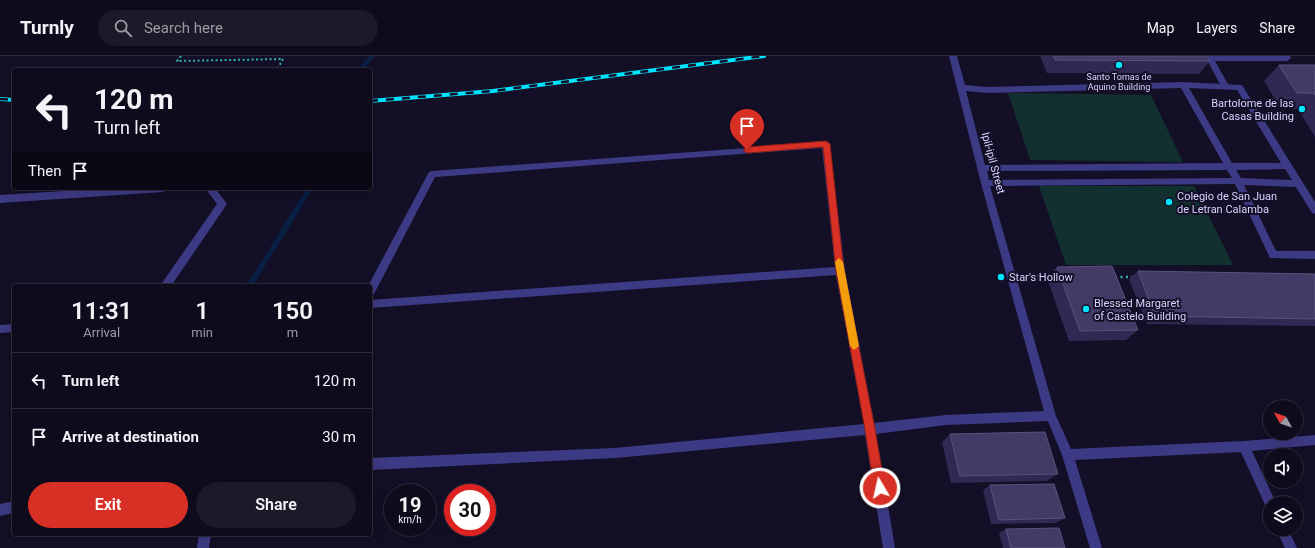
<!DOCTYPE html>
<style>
body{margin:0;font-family:Roboto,sans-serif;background:#1c1929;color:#f1f3f6;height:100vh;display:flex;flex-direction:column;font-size:15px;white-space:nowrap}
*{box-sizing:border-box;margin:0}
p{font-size:13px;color:#9b9ba3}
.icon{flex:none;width:22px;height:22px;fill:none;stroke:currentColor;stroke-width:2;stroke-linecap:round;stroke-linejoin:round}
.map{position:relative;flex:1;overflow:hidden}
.details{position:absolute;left:12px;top:228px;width:360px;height:252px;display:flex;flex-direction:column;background:#0e0b1c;border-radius:4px;box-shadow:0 4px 16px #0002,0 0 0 1px #2e2b3b}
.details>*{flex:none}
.banner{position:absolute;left:12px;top:12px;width:360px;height:122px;border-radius:4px;box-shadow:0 4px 16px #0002,0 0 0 1px #2e2b3b;background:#0e0b1c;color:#f1f3f6;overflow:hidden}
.needle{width:26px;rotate:310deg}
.fabs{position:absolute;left:1263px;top:344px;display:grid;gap:8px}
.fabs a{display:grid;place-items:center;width:40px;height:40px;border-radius:50%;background:#0e0b1c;box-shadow:0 4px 16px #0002,0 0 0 1px #2e2b3b;font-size:20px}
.speed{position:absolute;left:384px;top:428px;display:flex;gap:8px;font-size:20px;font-weight:700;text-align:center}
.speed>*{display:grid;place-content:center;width:52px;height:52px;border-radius:50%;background:#0e0b1c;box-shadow:0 4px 16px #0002,0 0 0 1px #2e2b3b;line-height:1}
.speed small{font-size:10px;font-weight:400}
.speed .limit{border:6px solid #d22;background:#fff;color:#111}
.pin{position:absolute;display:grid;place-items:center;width:34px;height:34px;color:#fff;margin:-41px -17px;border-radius:50% 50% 50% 0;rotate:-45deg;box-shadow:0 0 4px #0007}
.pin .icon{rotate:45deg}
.me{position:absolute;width:44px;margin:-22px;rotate:351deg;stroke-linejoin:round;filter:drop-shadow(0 0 3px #0008)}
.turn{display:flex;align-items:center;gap:14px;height:84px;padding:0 16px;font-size:18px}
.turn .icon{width:52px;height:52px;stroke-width:2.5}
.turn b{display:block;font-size:28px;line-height:34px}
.then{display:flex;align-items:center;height:38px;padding:0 16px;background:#0003;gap:8px;font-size:15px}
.eta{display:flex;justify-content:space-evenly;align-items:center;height:68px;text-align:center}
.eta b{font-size:24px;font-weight:600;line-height:28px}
.button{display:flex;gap:8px;margin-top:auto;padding:8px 16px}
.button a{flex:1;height:46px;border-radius:24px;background:#d93025;color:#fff;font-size:16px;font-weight:600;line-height:46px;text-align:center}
.button a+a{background:#1c1929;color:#f1f3f6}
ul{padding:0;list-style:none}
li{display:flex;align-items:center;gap:12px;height:56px;padding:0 16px;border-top:1px solid #2e2b3b}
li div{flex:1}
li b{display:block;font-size:15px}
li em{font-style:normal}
header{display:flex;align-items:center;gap:24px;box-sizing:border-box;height:56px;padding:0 20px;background:#0e0b1c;border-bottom:1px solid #2e2b3b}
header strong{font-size:19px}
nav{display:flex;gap:22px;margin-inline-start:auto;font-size:14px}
.search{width:280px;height:36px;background:#1c1929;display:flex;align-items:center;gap:10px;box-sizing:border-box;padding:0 14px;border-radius:22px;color:#9b9ba3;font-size:15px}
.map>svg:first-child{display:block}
.green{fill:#12302f}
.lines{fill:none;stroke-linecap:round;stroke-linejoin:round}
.stream{fill:#0a1f44;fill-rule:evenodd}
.path-far1{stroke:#2fb8b0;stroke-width:2;stroke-dasharray:2 2.5;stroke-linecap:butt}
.path{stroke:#2fb8b0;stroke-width:2.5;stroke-dasharray:2 3.5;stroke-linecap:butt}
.service{fill:#3d3a85;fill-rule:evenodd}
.minor{fill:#3d3a85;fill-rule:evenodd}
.rail-casing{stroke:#00e5ff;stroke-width:4}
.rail{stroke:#130f26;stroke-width:2.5;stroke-dasharray:8;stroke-linecap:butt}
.wall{fill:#312854}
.building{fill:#433a66;stroke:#5a527e}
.route{fill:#d93025;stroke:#8d1f18}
.slow{fill:#f59e0b}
.poi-dot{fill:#00e5ff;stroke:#130f26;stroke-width:1.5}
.labels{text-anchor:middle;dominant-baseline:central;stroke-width:4;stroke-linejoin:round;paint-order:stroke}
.far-poi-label{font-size:9px;fill:#d9d4ff;stroke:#130f26}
.poi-label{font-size:11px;fill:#d9d4ff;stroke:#130f26;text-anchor:start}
.street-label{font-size:11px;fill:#d9d4ff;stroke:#130f26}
</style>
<header>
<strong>Turnly</strong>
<div class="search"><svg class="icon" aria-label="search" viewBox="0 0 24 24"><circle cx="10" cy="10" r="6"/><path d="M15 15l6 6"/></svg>Search here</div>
<nav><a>Map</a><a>Layers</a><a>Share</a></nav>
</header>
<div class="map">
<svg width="1315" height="492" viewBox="0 0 1315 492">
<rect width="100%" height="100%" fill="#130f26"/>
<path class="green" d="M 1008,37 L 1151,39 L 1183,106 L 1030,104 Z
M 1039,130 L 1194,130 L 1233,209 L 1066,209 Z"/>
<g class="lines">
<path class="stream" d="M 369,0 L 375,0 L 363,14 L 357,14 Z
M 307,132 L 313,132 L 253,230 L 246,230 Z"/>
<path class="path-far1" d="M 181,0 L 177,5 L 283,3 L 277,14
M 1027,220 L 1052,220"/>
<path class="path" d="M 1027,220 L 1052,220
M 1115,221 L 1134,221"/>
<path class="service" d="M 1207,0 L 1290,0 L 1291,2 L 1287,5 L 1215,5 L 1229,30 L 1225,33 L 1221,30 L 1206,2 Z"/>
<path class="minor" d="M 949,0 L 957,0 L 965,29 L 986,31 L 1183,26 L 1242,29 L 1315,146 L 1315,158 L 1312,157 L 1296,131 L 1244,129 L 1276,195 L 1315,195 L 1315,203 L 1270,202 L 1235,128 L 990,130 L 1056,360 L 1071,393 L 1244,385 L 1315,379 L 1315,389 L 1252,395 L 1276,447 L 1270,447 L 1270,453 L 1266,451 L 1241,396 L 1075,404 L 1102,492 L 1090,492 L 1062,399 L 1048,365 L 946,369 L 876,378 L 895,492 L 883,492 L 865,379 L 615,402 L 370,414 L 370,402 L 615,392 L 864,368 L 836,219 L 370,252 L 370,244 L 835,211 L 822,92 L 435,121 L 374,238 L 370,239 L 370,230 L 368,230 L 429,116 L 432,115 L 829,86 L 845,215 L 874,367 L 946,359 L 1044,355 L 981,127 ZM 1181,32 L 1223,107 L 985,109 L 966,35 L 986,37 ZM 1189,32 L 1237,34 L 1281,107 L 1232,107 ZM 1285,113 L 1292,124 L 1241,122 L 1236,114 ZM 1227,114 L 1232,122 L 989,124 L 987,115 Z
M 111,132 L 168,132 L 163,136 L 0,147 L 0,139 Z
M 205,132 L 215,132 L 227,148 L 171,230 L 160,230 L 217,148 Z
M 14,268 L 14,276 L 0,277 L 0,269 Z
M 14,445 L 14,457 L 0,460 L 0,448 Z
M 1276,473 L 1288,473 L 1297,492 L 1285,492 Z
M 199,478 L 211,478 L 209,492 L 197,492 Z"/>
<g class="rail-casing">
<path id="rail" d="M 0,43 L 14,44
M 370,45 L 493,35 L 764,0"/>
</g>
<use href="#rail" class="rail"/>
</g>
<path class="wall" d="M 1040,0 L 1207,0 L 1210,5 L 1199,18 L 1047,17 Z
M 1279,9 L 1315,9 L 1315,81 L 1298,53 L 1281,53 L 1264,25 Z
M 1057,211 L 1138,274 L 1126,284 L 1069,285 L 1047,222 Z
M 1138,215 L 1315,218 L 1315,270 L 1147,268 L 1129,223 Z
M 950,378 L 1058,418 L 1047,425 L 951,427 L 942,386 Z
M 990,429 L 1065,462 L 1056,467 L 991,468 L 983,434 Z
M 1006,473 L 1065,492 L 1003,492 L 999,477 Z"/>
<path class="building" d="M 1053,0 L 1207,0 L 1210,5 L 1055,4 Z
M 1279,9 L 1315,9 L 1315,39 L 1314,37 L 1297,37 Z
M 1112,210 L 1138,274 L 1080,275 L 1057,211 Z
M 1138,215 L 1315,218 L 1315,263 L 1155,260 Z
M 1045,376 L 1058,418 L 960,420 L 950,378 Z
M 1054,428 L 1065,462 L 999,464 L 990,429 Z
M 1059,472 L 1065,492 L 1011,492 L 1006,473 Z"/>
<path class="route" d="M 826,85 L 830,88 L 844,215 L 875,373 L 885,432 L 883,436 L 880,438 L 876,436 L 874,432 L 865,373 L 836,215 L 823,91 L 747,97 L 743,94 L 747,91 Z"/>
<path class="slow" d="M 839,202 L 843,206 L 859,290 L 854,294 L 850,290 L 835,206 Z"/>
<g class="poi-dot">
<circle cx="1119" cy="9" r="4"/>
<circle cx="1302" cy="53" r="4"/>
<circle cx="1169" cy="146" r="4"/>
<circle cx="1001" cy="221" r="4"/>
<circle cx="1086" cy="253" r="4"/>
</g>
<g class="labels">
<g class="far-poi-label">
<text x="1119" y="21">Santo Tomas de<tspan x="1119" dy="10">Aquino Building</tspan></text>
</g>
<g class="poi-label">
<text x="1294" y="47" text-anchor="end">Bartolome de las<tspan x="1294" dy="13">Casas Building</tspan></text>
<text x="1177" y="140">Colegio de San Juan<tspan x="1177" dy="13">de Letran Calamba</tspan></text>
<text x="1009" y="221">Star's Hollow</text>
<text x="1094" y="247">Blessed Margaret<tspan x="1094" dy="13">of Castelo Building</tspan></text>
</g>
<g class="street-label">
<text transform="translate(993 107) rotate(75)">Ipil-ipil Street</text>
</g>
</g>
</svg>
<div class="fabs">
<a><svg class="needle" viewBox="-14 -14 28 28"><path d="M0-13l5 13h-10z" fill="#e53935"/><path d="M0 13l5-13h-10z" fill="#9b9ba3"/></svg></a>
<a><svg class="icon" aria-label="sound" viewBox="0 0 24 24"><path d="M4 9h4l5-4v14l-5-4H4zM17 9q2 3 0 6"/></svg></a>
<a><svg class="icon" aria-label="layers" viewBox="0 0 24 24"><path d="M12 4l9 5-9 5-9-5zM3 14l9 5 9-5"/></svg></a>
</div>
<div class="speed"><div>19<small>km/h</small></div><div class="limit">30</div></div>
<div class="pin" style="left:747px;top:94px;background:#d93025"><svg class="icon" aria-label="arrive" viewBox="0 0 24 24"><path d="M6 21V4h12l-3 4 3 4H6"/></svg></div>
<svg class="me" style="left:880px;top:432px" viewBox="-20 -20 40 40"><circle r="17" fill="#d93025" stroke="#fff" stroke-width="3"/><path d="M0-11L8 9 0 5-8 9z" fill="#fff"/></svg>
<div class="banner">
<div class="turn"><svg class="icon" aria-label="left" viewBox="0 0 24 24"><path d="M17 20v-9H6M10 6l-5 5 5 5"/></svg><div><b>120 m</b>Turn left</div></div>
<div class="then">Then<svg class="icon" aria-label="arrive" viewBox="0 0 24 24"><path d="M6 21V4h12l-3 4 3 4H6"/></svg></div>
</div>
<section class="details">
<div class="eta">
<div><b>11:31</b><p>Arrival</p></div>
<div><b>1</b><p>min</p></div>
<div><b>150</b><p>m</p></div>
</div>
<ul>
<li><svg class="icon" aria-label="left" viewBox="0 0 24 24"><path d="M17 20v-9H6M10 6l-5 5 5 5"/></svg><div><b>Turn left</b></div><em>120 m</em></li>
<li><svg class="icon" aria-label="arrive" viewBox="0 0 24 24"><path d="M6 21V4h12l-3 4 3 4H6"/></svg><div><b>Arrive at destination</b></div><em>30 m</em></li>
</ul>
<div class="button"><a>Exit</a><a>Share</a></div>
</section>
</div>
